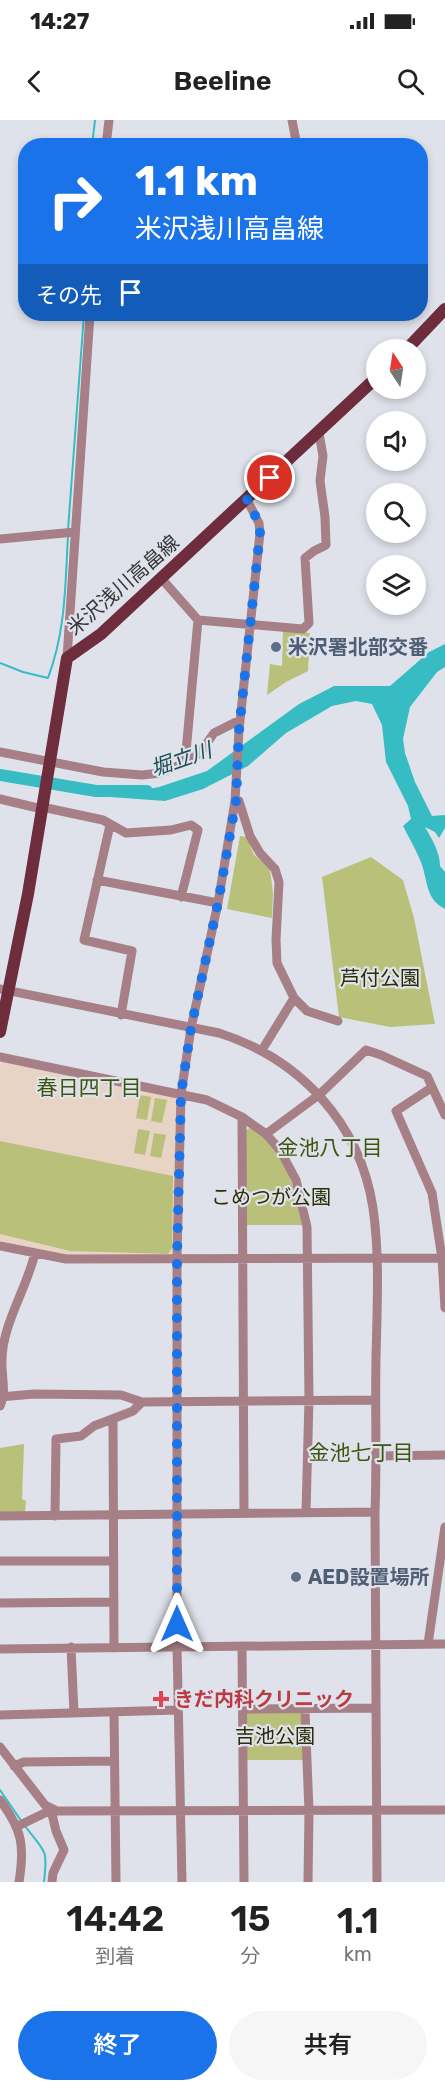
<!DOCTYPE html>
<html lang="ja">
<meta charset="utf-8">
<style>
body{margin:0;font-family:Rubik,"Noto Sans JP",sans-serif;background:#f6f6f6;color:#222;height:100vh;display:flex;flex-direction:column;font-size:22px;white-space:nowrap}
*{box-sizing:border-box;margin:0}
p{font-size:20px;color:#767676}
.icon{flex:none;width:33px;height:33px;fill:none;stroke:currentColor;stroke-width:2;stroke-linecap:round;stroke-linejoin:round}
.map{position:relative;height:1762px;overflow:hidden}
.sheet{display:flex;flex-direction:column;background:#fff;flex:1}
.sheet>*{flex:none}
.banner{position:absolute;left:18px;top:18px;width:410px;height:183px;border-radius:24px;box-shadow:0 3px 9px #0003;background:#1a73e8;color:#fff;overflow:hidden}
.needle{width:39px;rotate:348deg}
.tools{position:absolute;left:366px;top:219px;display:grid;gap:12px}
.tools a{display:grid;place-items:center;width:60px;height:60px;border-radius:50%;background:#fff;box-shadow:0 3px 9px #0003;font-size:30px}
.pin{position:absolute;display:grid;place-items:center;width:51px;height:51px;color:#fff;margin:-26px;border:3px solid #fff;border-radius:50%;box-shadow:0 2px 6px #0007}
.me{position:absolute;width:66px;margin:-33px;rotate:0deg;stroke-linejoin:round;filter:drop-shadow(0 0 4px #0008)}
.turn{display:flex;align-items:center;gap:21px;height:126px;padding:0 18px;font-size:27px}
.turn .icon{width:78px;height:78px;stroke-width:2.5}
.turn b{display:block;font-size:42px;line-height:51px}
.then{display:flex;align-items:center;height:57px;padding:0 18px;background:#0003;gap:12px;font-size:22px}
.eta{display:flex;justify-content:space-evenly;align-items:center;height:102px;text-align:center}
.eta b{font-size:36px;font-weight:600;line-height:42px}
.cta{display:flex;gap:12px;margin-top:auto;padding:12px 18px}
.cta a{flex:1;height:69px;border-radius:36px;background:#1a73e8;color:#fff;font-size:24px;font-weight:600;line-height:69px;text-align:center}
.cta a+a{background:#f6f6f6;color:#222}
.status{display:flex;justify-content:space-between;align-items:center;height:42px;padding:0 30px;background:#fff;direction:ltr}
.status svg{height:16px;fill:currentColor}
header{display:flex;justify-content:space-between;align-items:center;height:78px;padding:0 18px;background:#fff;font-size:27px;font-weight:600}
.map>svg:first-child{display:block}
.education{fill:#e8d4c5}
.green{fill:#b9c079}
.water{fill:#37bcc3}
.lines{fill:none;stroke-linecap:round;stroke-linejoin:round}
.stream{stroke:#37bcc3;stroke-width:2}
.river{stroke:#37bcc3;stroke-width:12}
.minor{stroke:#a77f86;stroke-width:9}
.major{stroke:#6e2d3d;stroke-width:12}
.route{stroke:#1a73e8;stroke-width:10;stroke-dasharray:0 18}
.service-dot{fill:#5c6f8a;stroke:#dfe2ea;stroke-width:2}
.health-dot{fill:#e0444e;stroke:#dfe2ea;stroke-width:2}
.labels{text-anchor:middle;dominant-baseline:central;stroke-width:4.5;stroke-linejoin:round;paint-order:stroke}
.street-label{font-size:20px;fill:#353639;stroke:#dfe2ea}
.service-label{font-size:20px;font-weight:bold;fill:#4e5e75;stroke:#dfe2ea;text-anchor:start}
.park-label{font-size:20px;fill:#2a2d06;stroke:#dfe2ea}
.health-label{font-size:20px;font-weight:bold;fill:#be3a42;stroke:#dfe2ea;text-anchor:start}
.water-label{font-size:21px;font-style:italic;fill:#184f52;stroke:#dfe2ea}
.neighbourhood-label{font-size:21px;fill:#3b550f;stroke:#dfe2ea}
</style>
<div class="status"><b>14:27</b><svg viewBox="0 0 49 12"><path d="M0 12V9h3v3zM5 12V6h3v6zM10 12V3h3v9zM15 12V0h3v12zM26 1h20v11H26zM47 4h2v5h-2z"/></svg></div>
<header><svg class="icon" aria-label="back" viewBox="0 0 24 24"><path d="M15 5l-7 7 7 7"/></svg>Beeline<svg class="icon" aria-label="search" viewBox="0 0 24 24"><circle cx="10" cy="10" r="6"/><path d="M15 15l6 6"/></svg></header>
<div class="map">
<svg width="445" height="1762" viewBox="0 0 445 1762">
<rect width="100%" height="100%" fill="#dfe2ea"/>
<path class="education" d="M 4,941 L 174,976 L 177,981 L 175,1130 L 170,1135 L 69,1136 L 0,1121 L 0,944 Z"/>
<path class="green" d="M 283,511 L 310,513 L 308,551 L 286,562 L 267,575 L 270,544 L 282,546 Z
M 240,716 L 247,717 L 254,735 L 263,742 L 270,750 L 273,772 L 272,798 L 227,789 Z
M 371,737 L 403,760 L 414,798 L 435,904 L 390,907 L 339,897 L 322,757 Z
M 140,975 L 151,977 L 147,1000 L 136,998 Z
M 155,978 L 167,980 L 162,1003 L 151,1001 Z
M 252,1007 C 288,1035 293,1063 302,1105 L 246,1105 L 244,1011 Z
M 138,1009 L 150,1011 L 145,1035 L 134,1033 Z
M 154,1013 L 166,1015 L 161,1038 L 150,1036 Z
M 0,1021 L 173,1056 L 172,1128 L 168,1134 L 70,1131 L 0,1114 Z
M 24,1324 L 22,1379 L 26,1381 L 25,1392 L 0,1392 L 0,1328 Z
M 245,1592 L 304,1592 L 305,1640 L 245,1640 Z"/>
<path class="water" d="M 445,524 L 445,547 L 437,552 L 410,587 L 403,619 L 405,633 L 415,662 L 432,696 L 445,695 L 445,708 L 439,718 L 435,712 L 425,707 C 432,719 440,732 440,746 L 445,752 L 445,789 C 426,779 428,763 422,745 C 417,731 409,718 403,706 L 411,699 L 408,686 L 386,642 L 382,605 L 372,584 L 356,581 L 332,586 L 286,613 L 248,646 L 203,669 L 165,681 L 110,677 L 159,667 L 207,651 L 299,584 L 334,566 L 390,566 L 429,532 Z"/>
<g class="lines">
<path class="stream" d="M 92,26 L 95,0
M 68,410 L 84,194
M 0,543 L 23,552 L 48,558 C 66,510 65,466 68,416
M 0,1670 L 22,1702
M 25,1706 C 45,1733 48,1727 44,1762"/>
<path class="river" d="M 0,655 L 96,671 L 147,671"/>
<path class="minor" d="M 292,0 L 297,26
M 106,26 L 109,0
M 0,419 L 75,412
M 161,458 L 198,500 L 303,509 L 309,503 L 305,438 L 314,431 L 326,425 L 325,397 L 320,361 L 323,336 L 319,313
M 67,538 L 90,194
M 0,632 L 103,652 L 142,655 L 160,653 L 185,643 L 200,633 L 214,613 L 240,600
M 185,643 L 198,500
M 0,679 L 42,689
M 235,681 L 239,681 L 250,716 L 260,733 L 275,749 L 279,762 L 276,820 L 277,843 L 294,878 L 307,891 L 338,901
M 42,687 L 103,700 L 126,713 L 171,710 L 191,705 L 198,710 L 181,777
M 110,705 L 84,820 L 132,831 L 121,895
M 97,760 L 218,783
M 0,869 L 219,913 C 300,939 360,1003 373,1088 C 380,1137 377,1188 376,1238 C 375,1289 377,1340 375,1392 L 377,1762
M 262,930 L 294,878
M 0,937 L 207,980 L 242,997 L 266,1014 L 280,1030 L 296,1060 L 307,1107 L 309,1280 L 306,1392
M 431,968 L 396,991 L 432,1073 L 442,1138 L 445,1188
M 242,997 L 244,1393
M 266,1014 L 320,974 L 366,930 L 381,935 L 427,956 L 445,995
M 0,1126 L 66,1139 L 445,1138
M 0,1277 L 34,1274 L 121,1275 L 142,1282 L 375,1280
M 0,1286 C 7,1271 1,1256 2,1240 C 2,1205 27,1168 35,1133
M 113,1300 L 114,1528
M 377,1336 L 445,1335
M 0,1396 L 375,1392
M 55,1396 L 56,1319 L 81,1316 L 94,1306 L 133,1291 L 142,1282
M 0,1441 L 113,1441
M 0,1483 L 114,1482
M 428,1524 L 445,1407
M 242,1526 L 244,1762
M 71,1527 L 74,1593
M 0,1529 L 445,1524
M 243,1589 L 375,1588
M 305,1590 L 309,1691 L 308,1762
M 114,1592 L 116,1762
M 0,1595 L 178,1590
M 0,1627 L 45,1685 L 57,1691 L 445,1690
M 14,1646 L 24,1642 L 114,1641
M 0,1680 C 22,1710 25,1725 19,1762
M 18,1706 L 51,1690 L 56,1711 L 64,1730 L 53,1753 L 52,1762
M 182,1762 L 177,1527 L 177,1138 L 181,974 L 191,908 L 218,783 L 235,681 L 239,610 L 260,413 L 259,403 L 247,380"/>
<path class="major" d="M 406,230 L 445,189
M 0,912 L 28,774 L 67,538 L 101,514 L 376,258"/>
</g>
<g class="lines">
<path class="route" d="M 177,1504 L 177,1138 L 181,974 L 191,908 L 218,783 L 236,681 L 239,610 L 260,413 L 259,403 L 247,380 L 270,358"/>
</g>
<g class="service-dot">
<circle cx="276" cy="527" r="6"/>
<circle cx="296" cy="1457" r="6"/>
</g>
<path class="health-dot" d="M158 1570h6v6h6v6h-6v6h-6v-6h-6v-6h6z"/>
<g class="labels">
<g class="street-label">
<text transform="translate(123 465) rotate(-41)">米沢浅川高畠線</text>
</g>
<g class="service-label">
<text x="288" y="527">米沢署北部交番</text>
<text x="308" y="1457">AED設置場所</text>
</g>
<g class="park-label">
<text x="380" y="858">芦付公園</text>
<text x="271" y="1077">こめつが公園</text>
<text x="275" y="1616">吉池公園</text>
</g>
<g class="health-label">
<text x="174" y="1579">きだ内科クリニック</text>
</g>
<g class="water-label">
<text transform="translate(181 639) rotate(-19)">堀立川</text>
</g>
<g class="neighbourhood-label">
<text x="89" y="967">春日四丁目</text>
<text x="330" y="1027">金池八丁目</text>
<text x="361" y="1332">金池七丁目</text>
</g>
</g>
</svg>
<div class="tools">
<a><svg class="needle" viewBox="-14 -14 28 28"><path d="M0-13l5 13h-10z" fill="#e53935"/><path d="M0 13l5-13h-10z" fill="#767676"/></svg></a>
<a><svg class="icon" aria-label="sound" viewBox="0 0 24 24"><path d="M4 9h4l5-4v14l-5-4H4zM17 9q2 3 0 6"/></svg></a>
<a><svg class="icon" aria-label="search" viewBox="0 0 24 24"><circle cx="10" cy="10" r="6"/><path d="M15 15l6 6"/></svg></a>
<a><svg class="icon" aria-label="layers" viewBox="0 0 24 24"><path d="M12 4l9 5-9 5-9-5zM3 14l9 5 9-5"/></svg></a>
</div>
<div class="pin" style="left:270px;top:358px;background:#d93025"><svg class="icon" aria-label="arrive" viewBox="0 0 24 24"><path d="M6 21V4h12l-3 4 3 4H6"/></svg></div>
<svg class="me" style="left:177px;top:1504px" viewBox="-20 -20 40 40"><path d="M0-17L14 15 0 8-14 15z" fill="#1a73e8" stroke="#fff" stroke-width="4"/></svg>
<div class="banner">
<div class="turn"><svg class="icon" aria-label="right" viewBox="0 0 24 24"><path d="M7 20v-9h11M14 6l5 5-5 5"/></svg><div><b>1.1 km</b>米沢浅川高畠線</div></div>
<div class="then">その先<svg class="icon" aria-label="arrive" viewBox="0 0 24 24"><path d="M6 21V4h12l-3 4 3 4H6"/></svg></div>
</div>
</div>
<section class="sheet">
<div class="eta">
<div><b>14:42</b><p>到着</p></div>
<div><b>15</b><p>分</p></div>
<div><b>1.1</b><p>km</p></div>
</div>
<div class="cta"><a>終了</a><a>共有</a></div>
</section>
